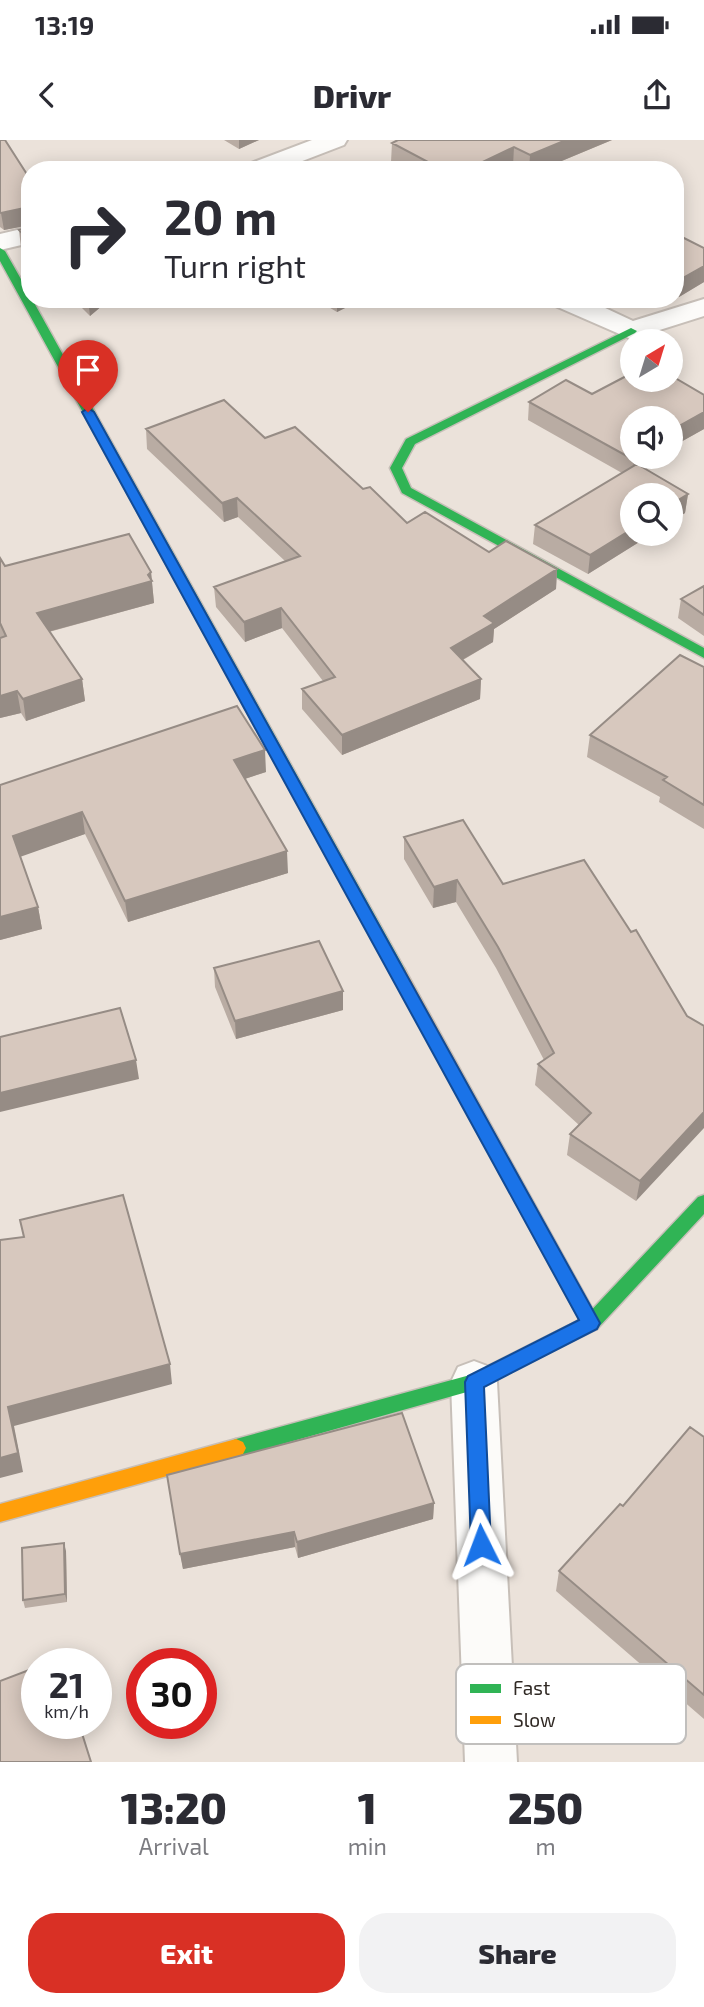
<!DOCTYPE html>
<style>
body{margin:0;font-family:"Exo 2",sans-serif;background:#f2f2f3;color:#2b2b33;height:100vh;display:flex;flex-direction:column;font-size:26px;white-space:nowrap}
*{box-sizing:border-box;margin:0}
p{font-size:23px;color:#7c7c81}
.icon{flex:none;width:38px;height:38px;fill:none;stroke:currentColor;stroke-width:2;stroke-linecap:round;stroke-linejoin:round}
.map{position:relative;height:1622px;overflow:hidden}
.details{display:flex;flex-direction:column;background:#fff;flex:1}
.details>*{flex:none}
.hud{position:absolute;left:21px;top:21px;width:663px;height:147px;border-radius:28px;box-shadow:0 4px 18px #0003;background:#fff;color:#2b2b33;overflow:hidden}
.needle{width:46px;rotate:38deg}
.buttons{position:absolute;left:620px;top:189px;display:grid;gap:14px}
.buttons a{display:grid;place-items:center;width:63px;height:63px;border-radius:50%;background:#fff;box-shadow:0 4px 18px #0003;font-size:35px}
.speed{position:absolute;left:21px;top:1508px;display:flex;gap:14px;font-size:35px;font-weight:700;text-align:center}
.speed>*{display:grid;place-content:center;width:91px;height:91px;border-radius:50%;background:#fff;box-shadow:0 4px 18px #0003;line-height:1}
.speed small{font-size:18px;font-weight:400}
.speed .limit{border:10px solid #d22;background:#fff;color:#111}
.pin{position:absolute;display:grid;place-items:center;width:60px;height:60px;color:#fff;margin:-72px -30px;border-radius:50% 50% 50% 0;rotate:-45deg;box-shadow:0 0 7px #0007}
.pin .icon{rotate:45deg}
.me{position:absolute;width:77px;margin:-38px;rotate:357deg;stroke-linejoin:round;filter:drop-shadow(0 0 5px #0008)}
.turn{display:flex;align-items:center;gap:24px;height:147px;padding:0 28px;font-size:32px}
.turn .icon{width:91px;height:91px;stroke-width:2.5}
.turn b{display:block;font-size:49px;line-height:60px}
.eta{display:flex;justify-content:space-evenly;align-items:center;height:119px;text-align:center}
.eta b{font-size:42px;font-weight:800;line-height:49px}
.cta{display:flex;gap:14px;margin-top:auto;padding:14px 28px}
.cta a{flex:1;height:80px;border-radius:28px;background:#d93025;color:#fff;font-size:28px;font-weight:800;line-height:80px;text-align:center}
.cta a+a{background:#f2f2f3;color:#2b2b33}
.status{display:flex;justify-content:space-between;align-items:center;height:49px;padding:0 35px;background:#fff;direction:ltr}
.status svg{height:19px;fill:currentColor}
header{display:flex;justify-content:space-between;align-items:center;height:91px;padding:0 28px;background:#fff;font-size:32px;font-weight:800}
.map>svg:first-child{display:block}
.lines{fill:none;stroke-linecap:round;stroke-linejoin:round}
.street-casing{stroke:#c7bfb8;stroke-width:4}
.fast-casing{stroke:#c7bfb8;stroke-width:3}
.slow-casing{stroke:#c7bfb8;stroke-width:3}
.street{fill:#fcfbf9;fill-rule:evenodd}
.fast{fill:#30b455;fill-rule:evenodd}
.slow{fill:#ff9f0a;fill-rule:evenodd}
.wall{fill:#b9aca3}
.shaded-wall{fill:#968c85}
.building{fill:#d7c8be;stroke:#968c85;stroke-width:2}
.route{fill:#1a73e8;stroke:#114b97;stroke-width:2}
.key{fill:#fff;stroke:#c1bfbd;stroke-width:2}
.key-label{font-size:19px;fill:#302924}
</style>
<div class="status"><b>13:19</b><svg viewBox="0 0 49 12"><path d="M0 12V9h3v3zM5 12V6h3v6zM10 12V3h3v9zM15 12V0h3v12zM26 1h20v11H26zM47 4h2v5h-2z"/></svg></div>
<header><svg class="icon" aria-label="back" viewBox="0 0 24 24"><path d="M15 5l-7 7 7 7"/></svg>Drivr<svg class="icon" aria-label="share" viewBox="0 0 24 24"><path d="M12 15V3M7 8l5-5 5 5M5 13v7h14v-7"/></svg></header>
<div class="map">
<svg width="704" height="1622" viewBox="0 0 704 1622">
<rect width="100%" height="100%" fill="#ebe2da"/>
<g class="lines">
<g class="street-casing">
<path id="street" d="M 312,0 L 347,0 L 344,5 L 279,30 L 243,30 L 246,25 Z
M 30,87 L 30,103 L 0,110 L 0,94 Z
M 549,159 L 586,159 L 633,181 L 704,159 L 704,176 L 631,199 L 553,165 Z
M 474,1221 L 490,1227 L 497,1242 L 517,1622 L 465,1622 L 451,1242 L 458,1227 Z"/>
</g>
<g class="fast-casing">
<path id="fast" d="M 0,108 L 5,111 L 30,155 L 30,159 L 32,159 L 404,828 L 406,832 L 404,836 L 392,836 L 0,121 Z
M 631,188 L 637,191 L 635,193 L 415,304 L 402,328 L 411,348 L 704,508 L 704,518 L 402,353 L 390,328 L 406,299 Z
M 704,1055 L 704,1074 L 597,1189 L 474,1250 L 236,1317 L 229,1314 L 226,1308 L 229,1302 L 236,1299 L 470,1235 L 585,1177 L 698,1057 Z"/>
</g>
<g class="slow-casing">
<path id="slow" d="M 398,826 L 404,828 L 597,1177 L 600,1183 L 597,1189 L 591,1191 L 585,1189 L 390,832 L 392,828 Z
M 236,1299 L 243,1302 L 246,1308 L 243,1314 L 236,1317 L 0,1382 L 0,1364 Z"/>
</g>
<use href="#street" class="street"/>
<use href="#fast" class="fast"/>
<use href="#slow" class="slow"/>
</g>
<path class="wall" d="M 0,0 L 9,9 L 30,39 L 30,116 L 21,108 L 19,90 L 30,87 L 30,85 L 4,90 L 0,87 Z
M 224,0 L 259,0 L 239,9 Z
M 612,0 L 540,30 L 519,30 L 513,26 L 506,30 L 405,30 L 391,22 L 392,3 Z
M 676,94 L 704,108 L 704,142 L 679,157 L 676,156 Z
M 73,159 L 102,159 L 103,165 L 90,176 Z
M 315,159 L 363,159 L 337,172 Z
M 592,254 L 704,255 L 704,289 L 670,308 L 670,278 L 646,329 L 688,354 L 685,373 L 670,382 L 670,355 L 632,394 L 652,394 L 588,434 L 533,404 L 535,385 L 622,333 L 528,280 L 529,262 Z
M 146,289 L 265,298 L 363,349 L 407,383 L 489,412 L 557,429 L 556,449 L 494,489 L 493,502 L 463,520 L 481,539 L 480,559 L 342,615 L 302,569 L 302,549 L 323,541 L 282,488 L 245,502 L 216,467 L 214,447 L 285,421 L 238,377 L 224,382 L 147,309 Z
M 0,418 L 5,426 L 151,432 L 154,463 L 49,492 L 82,539 L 85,561 L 26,581 L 21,573 L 0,578 Z
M 704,446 L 704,496 L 678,478 L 681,459 Z
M 704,527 L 704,689 L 659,662 L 660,657 L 587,617 L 590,595 Z
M 266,632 L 245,639 L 288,733 L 128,782 L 85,694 L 20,716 L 38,767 L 42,789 L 0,800 L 0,645 Z
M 404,697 L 503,744 L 687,876 L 636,1061 L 567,1015 L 570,994 L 579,985 L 535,945 L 538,924 L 544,920 L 496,828 L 456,762 L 433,768 L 404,719 Z
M 214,828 L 343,851 L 343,870 L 236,899 L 215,847 Z
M 704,1297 L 704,1579 L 556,1451 L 559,1431 L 623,1366 Z
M 167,1335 L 434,1363 L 433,1379 L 298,1418 L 295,1407 L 183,1429 Z
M 66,1411 L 67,1462 L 25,1468 L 23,1460 Z"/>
<path class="shaded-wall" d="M 239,0 L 259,0 L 239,9 Z
M 566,0 L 612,0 L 540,30 L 529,30 L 530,15 Z
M 514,7 L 513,26 L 506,30 L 466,30 Z
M 29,67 L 30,85 L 4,90 L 1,73 Z
M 704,126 L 704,142 L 679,157 L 681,139 Z
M 88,159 L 102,159 L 103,165 L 90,176 Z
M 195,159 L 204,159 L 195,163 Z
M 337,159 L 363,159 L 337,172 Z
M 704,272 L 704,289 L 670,308 L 670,291 Z
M 639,317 L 665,317 L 632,338 L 634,320 Z
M 688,354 L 685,373 L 670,382 L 670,365 Z
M 237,358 L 238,377 L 224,382 L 222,363 Z
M 632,389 L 632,394 L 652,394 L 588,434 L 590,415 Z
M 557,429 L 556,449 L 494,489 L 493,502 L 450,527 L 451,508 L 484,476 Z
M 151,432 L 154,463 L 40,494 L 37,473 L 148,435 Z
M 281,468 L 282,488 L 245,502 L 244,482 Z
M 82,539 L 85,561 L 26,581 L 23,559 Z
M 481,539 L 480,559 L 342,615 L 342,595 Z
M 17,551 L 21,573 L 0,578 L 0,556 Z
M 265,610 L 266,632 L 235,642 L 234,620 Z
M 82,672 L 85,694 L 17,718 L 13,696 Z
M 287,711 L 288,733 L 128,782 L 125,761 Z
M 457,740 L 456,762 L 433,768 L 434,747 Z
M 38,767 L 42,789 L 0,800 L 0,777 Z
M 343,851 L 343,870 L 236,899 L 235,881 Z
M 136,920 L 139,939 L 0,972 L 0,953 Z
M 704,972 L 704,988 L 636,1061 L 640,1041 Z
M 170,1224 L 172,1244 L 14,1286 L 23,1332 L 0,1338 L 0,1318 L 8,1267 Z
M 434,1363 L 433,1379 L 298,1418 L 297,1402 Z
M 294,1392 L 295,1407 L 183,1429 L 180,1414 Z
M 64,1403 L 66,1411 L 67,1462 L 65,1454 Z"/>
<path class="building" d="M 0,0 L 5,0 L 30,39 L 30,101 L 19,90 L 30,87 L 29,67 L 1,73 L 0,72 Z
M 398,0 L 566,0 L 530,15 L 514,7 L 466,30 L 443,30 L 392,3 Z
M 676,94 L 704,108 L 704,126 L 681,139 L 676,136 Z
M 632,233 L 632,240 L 670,240 L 670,235 L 704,255 L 704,272 L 670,291 L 670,278 L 632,278 L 632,317 L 639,317 L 634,320 L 529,262 L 566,240 L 592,254 Z
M 224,260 L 265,298 L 295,287 L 363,349 L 370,347 L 407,383 L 425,372 L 489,412 L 506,401 L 557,429 L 484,476 L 494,483 L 451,508 L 481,539 L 342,595 L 302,549 L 335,537 L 281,468 L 244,482 L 214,447 L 300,416 L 237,358 L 222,363 L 146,289 Z
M 637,324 L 688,354 L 670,365 L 670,355 L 632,355 L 632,389 L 590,415 L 535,385 Z
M 129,394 L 151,432 L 148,435 L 152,441 L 37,473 L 82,539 L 23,559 L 17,551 L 0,556 L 0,498 L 6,496 L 0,483 L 0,418 L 5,426 Z
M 704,446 L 704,475 L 681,459 Z
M 680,515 L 704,527 L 704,665 L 663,640 L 667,637 L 590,595 Z
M 237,566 L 265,610 L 234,620 L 287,711 L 125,761 L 82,672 L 13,696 L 38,767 L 0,777 L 0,645 Z
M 463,680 L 503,744 L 584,720 L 631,792 L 636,790 L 687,876 L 704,886 L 704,972 L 640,1041 L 570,994 L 591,973 L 538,924 L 554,913 L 498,807 L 457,740 L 434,747 L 404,697 Z
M 319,801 L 343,851 L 235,881 L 214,828 Z
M 120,868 L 136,920 L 0,953 L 0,897 Z
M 123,1055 L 170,1224 L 8,1267 L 18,1313 L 0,1318 L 0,1100 L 24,1097 L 20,1080 Z
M 402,1273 L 434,1363 L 297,1402 L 294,1392 L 180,1414 L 167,1335 Z
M 690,1287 L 704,1297 L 704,1555 L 559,1431 L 620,1364 L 623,1366 Z
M 64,1403 L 65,1454 L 23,1460 L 22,1408 Z
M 58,1519 L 60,1524 L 43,1524 Z
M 37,1527 L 37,1584 L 79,1584 L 91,1622 L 0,1622 L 0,1541 Z"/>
<path class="route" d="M 88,268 L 94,272 L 600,1183 L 597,1189 L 484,1247 L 491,1405 L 489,1412 L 481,1414 L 474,1412 L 471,1405 L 465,1242 L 468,1236 L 579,1180 L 82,272 Z"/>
<rect x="456" y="1524" width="230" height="80" rx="10" class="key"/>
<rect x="470" y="1544" width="31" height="9" fill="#30b455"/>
<rect x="470" y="1576" width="31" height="8" fill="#ff9f0a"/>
<g class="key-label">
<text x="513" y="1555">Fast</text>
<text x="513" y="1587">Slow</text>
</g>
</svg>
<div class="buttons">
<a><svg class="needle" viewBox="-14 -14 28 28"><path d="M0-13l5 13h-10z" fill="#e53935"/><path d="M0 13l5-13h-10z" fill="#7c7c81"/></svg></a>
<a><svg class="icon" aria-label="sound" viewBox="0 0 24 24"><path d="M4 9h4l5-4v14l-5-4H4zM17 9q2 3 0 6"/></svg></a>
<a><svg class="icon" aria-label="search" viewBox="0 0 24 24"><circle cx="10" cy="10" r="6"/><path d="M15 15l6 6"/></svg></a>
</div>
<div class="speed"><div>21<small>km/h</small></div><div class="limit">30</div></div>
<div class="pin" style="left:88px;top:272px;background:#d93025"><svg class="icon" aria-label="arrive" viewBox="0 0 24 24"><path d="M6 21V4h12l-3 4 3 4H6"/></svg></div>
<svg class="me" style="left:481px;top:1405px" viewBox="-20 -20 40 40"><path d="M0-17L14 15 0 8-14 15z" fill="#1a73e8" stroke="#fff" stroke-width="4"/></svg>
<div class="hud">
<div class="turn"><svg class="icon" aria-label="right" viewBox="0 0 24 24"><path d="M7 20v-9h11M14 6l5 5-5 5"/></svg><div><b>20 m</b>Turn right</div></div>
</div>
</div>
<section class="details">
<div class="eta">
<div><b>13:20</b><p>Arrival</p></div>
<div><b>1</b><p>min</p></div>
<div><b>250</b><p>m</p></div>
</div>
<div class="cta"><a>Exit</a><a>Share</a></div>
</section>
